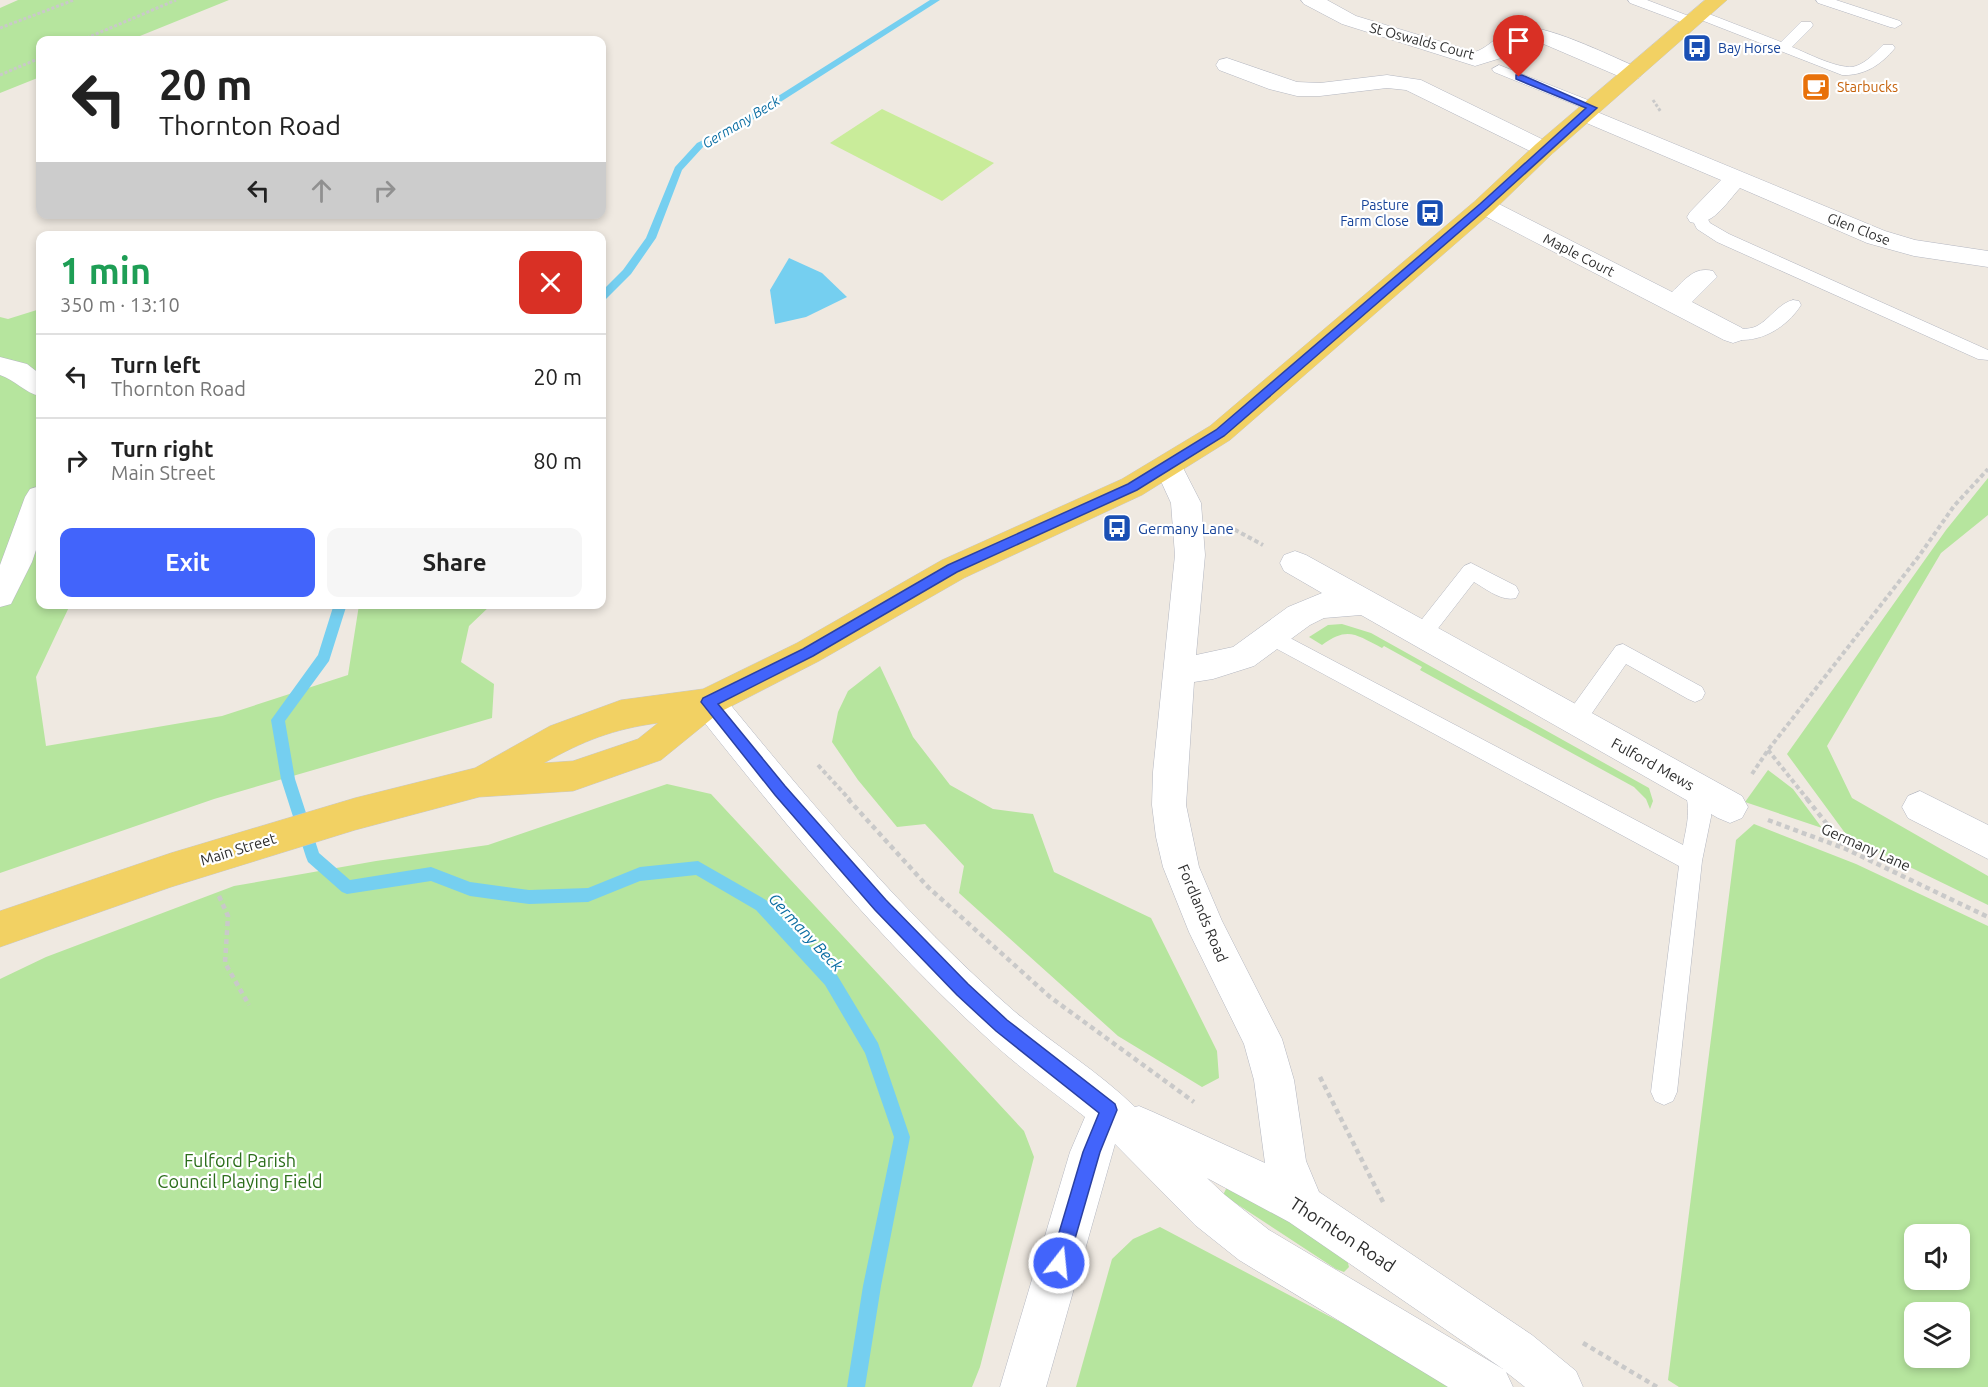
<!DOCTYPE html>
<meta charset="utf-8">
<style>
body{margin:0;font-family:Ubuntu,sans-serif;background:#f6f6f6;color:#222;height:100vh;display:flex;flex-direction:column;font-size:22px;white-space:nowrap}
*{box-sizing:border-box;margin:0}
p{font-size:20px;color:#767676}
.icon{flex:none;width:33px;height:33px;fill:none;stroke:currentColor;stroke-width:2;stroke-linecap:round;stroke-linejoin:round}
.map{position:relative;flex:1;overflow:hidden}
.side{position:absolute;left:36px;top:231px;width:570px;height:378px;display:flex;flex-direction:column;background:#fff;border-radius:12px;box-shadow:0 3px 9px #0003}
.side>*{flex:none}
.banner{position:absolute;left:36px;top:36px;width:570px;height:183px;border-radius:12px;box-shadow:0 3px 9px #0003;background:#fff;color:#222;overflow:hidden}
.tools{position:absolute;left:1904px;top:1224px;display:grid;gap:12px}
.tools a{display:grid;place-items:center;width:66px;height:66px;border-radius:12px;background:#fff;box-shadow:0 3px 9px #0003;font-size:30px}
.pin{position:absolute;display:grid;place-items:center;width:51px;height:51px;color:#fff;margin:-62px -26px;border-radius:50% 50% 50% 0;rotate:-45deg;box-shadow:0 0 6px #0007}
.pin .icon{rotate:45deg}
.me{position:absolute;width:66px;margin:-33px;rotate:16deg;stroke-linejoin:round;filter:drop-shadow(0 0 4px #0008)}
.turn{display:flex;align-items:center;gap:21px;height:126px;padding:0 24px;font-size:27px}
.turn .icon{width:78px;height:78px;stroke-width:2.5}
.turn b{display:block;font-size:42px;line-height:51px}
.lanes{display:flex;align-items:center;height:57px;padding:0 24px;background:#0003;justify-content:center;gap:30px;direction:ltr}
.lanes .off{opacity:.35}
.round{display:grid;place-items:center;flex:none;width:63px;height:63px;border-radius:12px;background:#f6f6f6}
.overview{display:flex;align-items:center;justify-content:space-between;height:102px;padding:0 24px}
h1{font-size:36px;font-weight:600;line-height:45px;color:#1e9e55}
.primary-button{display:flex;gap:12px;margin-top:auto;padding:12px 24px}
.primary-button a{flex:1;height:69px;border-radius:12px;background:#4264fb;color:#fff;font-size:24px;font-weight:600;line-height:69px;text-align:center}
.primary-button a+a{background:#f6f6f6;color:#222}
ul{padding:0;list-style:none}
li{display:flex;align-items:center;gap:18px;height:84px;padding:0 24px;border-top:2px solid #e0e0e0}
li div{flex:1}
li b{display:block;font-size:22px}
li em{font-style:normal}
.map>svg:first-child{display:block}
.green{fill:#b6e59e;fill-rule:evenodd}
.pitch{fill:#c9ec9a}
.water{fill:#75cff0}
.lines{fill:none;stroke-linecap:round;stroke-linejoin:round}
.stream{fill:#75cff0;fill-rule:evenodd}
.service-casing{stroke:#b4b7c1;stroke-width:1}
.minor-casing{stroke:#b4b7c1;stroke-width:1}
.primary-casing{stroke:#c9c9c9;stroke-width:1}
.path-far2{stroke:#c9c9c9;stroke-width:3;stroke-dasharray:3 2;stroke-linecap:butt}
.path-far1{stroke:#c9c9c9;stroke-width:4;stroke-dasharray:4.5 3;stroke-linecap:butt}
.path{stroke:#c9c9c9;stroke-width:4.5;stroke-dasharray:5 4;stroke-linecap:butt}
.service{fill:#fff;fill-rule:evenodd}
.minor{fill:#fff;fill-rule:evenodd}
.primary{fill:#f2d163;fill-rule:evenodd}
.route{fill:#4264fb;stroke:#2b41a3;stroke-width:1.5}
.labels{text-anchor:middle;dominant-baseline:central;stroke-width:4.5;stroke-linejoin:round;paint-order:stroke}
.far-street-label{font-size:14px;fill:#2e2e2e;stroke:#fff}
.far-transit-label{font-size:14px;fill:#164399;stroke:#fff;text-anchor:start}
.far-food-label{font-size:14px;fill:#c56008;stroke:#fff;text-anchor:start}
.far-water-label{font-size:14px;font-style:italic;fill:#0d6fa3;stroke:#fff}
.transit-label{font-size:15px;fill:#164399;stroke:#fff;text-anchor:start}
.street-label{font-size:15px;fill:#2e2e2e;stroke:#fff}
.water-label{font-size:16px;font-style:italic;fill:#0d6fa3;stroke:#fff}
.near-park-label{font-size:18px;fill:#2c6e1b;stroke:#fff}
.near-street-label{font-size:18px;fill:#2e2e2e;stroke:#fff}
</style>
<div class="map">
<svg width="1988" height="1387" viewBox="0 0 1988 1387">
<rect width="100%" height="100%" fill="#efe9e1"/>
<path class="green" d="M 18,0 L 229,0 L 130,40 L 40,40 L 40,77 L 0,93 L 0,8 Z
M 40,309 L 40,604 L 70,605 L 36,677 L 46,746 L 222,716 L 348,675 L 359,605 L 491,605 L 469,626 L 461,662 L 494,684 L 492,718 L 214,799 L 0,873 L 0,317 L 8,319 Z
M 1988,478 L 1988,515 L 1941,553 L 1827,746 L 1852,798 L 1988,876 L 1988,905 L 1848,837 L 1787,754 L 1946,530 Z
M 1342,624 L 1371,633 L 1649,788 L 1653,801 L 1650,809 L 1646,799 L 1634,787 L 1420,670 L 1422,667 L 1384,646 L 1382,648 C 1356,635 1348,626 1322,645 L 1309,637 L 1328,625 Z
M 880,666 L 913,737 L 950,785 L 993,809 L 1033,814 L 1054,872 L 1151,918 L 1217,1051 L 1219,1078 L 1202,1087 L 1118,1036 L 959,893 L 964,866 L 925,824 L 897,827 L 858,780 L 832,742 L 838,712 L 848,691 Z
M 1768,770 L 1793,789 L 1822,828 L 1745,802 Z
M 667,784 L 711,794 L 1024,1131 L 1034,1157 L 980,1367 L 972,1387 L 0,1387 L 0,979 L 46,957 L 234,886 L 376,861 L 488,845 Z
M 1754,824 L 1856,864 L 1988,926 L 1988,1387 L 1679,1387 L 1668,1380 L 1736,840 ZM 1914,1234 L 1959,1234 L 1959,1280 L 1914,1280 ZM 1914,1312 L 1959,1312 L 1959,1358 L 1914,1358 Z
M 1230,1181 L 1347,1260 L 1349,1267 L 1344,1272 L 1336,1269 L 1223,1195 Z
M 1160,1227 L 1418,1363 L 1460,1387 L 1076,1387 L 1112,1259 L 1133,1239 Z"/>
<path class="pitch" d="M 882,109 L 994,163 L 942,201 L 830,143 Z"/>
<path class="water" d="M 789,258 L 822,273 L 847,297 L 806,317 L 775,324 L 770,290 Z"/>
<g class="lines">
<path class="stream" d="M 930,0 L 940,0 L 732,133 L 703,147 L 682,170 L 656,238 L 631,274 L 606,299 L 602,300 L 602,291 L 623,270 L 646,238 L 675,167 L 697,143 L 726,129 Z
M 334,604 L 347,604 L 329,661 L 285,721 L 295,779 L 319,853 L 350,880 L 431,867 L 470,882 L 529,890 L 588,888 L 640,867 L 698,861 L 766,900 L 837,975 L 878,1043 L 910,1137 L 881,1286 L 865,1387 L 847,1387 L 863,1286 L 894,1137 L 865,1053 L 825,985 L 756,910 L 696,875 L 640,881 L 588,902 L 529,904 L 470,896 L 431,881 L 347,894 L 342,892 L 308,862 L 306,857 L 281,779 L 271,720 L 318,655 Z"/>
<g class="service-casing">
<path id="service" d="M 1628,0 L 1647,0 L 1694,18 L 1692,15 L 1694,12 L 1704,12 L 1781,42 L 1801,22 L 1811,22 L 1813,25 L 1811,28 L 1792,47 C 1807,53 1841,71 1856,66 C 1867,62 1875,53 1883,45 L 1893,45 L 1895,48 C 1881,65 1864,76 1842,75 L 1696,18 L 1698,21 L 1696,24 L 1686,24 L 1630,3 Z
M 1816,0 L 1836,0 L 1900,21 L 1902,24 L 1895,28 L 1890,27 L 1818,3 Z
M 1499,65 L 1598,104 L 1600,107 L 1598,110 L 1588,110 L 1494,72 L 1492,69 Z
M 1699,212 L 1705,214 L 1710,223 L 1729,234 L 1988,350 L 1988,360 L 1978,359 L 1717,242 L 1697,229 L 1691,217 Z
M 1793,300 L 1799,301 L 1801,305 C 1786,329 1756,346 1727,338 L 1725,334 L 1727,330 C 1737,327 1747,331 1757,326 C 1770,319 1779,303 1793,300 Z
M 1471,563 L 1516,586 L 1519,592 L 1516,598 C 1502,602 1486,589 1474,582 L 1429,640 L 1422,642 L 1415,640 L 1412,634 L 1415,628 L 1464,566 Z
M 1273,629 L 1683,845 C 1687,824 1692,807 1683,787 L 1686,780 L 1694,777 L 1702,780 L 1711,800 L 1711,817 L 1702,861 L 1677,1092 L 1673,1101 L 1664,1105 L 1655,1101 L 1651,1092 L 1679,866 L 1266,643 L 1263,637 L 1266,631 Z
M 1623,644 L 1702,687 L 1705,693 L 1702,699 L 1695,702 L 1688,699 L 1626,664 L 1583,726 L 1575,729 L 1567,726 L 1564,720 L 1567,714 L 1616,646 Z"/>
</g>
<g class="minor-casing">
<path id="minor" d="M 1301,0 L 1327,0 L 1356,16 L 1475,52 C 1490,47 1500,32 1515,28 C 1540,20 1612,57 1639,68 L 1642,73 L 1639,78 L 1631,80 L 1623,78 L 1532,39 L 1524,39 L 1501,58 L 1475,66 L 1342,24 L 1304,4 Z
M 1227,58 L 1297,82 L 1320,83 L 1387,75 L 1421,80 L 1552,144 L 1556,149 L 1552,154 L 1544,156 L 1536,154 L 1406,90 L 1387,88 L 1320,96 L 1297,96 L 1269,89 L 1219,70 L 1216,65 L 1219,60 Z
M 1585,107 L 1885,231 L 1915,240 L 1988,251 L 1988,267 L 1914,256 L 1867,243 L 1740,188 C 1726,203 1712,228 1690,222 L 1687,217 L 1690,212 L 1721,180 L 1577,119 L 1574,114 L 1577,109 Z
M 1484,198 L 1493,201 L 1672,292 C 1685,280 1694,266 1713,271 L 1717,277 L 1692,302 L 1742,328 L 1746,334 L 1742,340 L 1733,343 L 1724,340 L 1475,211 L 1472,206 L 1475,201 Z
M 0,357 L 27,364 L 40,374 L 40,396 C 25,393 15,380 0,375 Z
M 1168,455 L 1178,458 L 1201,503 L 1205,555 L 1196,655 L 1233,647 L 1288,607 L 1322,593 L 1284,571 L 1280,563 L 1284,555 L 1295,551 L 1306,555 L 1742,796 L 1748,807 L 1742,818 L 1730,823 L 1718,818 L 1361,615 L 1324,618 L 1310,625 L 1254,666 L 1213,679 L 1194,682 L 1186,805 L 1199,867 L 1222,921 L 1282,1039 L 1294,1080 L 1306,1161 L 1319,1192 L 1532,1335 L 1576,1371 L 1583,1387 L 1525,1387 L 1506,1372 L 1513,1387 L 1448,1387 L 1239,1260 L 1195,1225 L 1115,1144 L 1046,1387 L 1000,1387 L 1070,1152 L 1085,1117 C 1052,1091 1017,1066 986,1037 C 879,940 786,825 696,712 L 691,702 L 696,692 L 708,688 L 720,692 C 811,803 905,916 1014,1011 C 1053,1044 1098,1071 1135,1107 L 1139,1106 L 1153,1112 L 1265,1163 L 1254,1080 L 1244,1044 L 1189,932 L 1163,867 L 1156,837 L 1152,805 L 1153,772 L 1175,555 L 1171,503 L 1154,466 L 1158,458 ZM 1207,1178 L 1289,1222 L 1503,1369 L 1269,1230 L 1225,1195 Z
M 40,486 L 40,538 L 32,562 L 11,604 L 0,607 L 0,565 L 25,497 L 30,489 Z
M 1920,791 L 1988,825 L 1988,859 L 1908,818 L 1902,807 L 1908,796 Z"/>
</g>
<g class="primary-casing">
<path id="primary" d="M 1705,0 L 1727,0 L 1552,154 L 1493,211 L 1230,440 L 1142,495 L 964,578 L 819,661 L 720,712 L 661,760 L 573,791 L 479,797 L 355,830 L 171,887 L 0,947 L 0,911 L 171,853 L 355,798 L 475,768 L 550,726 L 621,700 L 703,689 L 797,643 L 942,560 L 1122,479 L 1210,426 L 1475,201 L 1536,144 ZM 658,723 L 638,739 L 573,761 L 544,763 C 583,741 613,729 658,723 Z"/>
</g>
<path class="path-far2" d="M 0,28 L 74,0
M 82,40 L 176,0
M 0,75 L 40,58
M 1653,100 L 1661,112"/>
<path class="path-far1" d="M 1228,526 L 1263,545
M 1768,750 L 1808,800
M 818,765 L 850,800
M 1752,774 L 1768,750 L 1919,556 L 1954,506 L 1988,469"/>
<path class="path" d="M 848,799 L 928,887 L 1050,997 L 1194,1102
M 1807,799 L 1846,848
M 1768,820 L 1846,849 L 1988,917
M 219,896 L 228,916 L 225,963 L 249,1005
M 1320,1077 L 1384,1204
M 1583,1343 L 1657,1387"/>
<use href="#service" class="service"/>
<use href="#minor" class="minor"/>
<use href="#primary" class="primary"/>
</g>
<path class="route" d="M 1516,75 L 1522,75 L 1597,108 L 1487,208 L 1224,436 L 1137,490 L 957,572 L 813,656 L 718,704 L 785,786 L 886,900 L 968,984 L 1007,1020 L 1115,1104 L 1117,1110 L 1100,1152 L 1068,1263 L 1065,1270 L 1059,1272 L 1052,1270 L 1050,1263 L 1083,1152 L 1099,1113 L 996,1031 L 957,995 L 875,910 L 775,795 L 701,702 L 703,698 L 803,649 L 948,565 L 1128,484 L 1216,430 L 1480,204 L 1586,108 L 1516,79 Z"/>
<defs>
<g id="bus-square" transform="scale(1.5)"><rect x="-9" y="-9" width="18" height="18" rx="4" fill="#1a4fb4" stroke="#fff"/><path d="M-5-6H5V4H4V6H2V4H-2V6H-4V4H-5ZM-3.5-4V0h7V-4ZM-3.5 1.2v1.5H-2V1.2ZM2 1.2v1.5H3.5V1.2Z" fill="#fff"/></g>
<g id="cafe-square" transform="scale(1.5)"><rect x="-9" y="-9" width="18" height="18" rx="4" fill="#e8710a" stroke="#fff"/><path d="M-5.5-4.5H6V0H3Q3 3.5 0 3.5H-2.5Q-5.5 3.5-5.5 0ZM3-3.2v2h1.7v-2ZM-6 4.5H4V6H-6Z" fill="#fff"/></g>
</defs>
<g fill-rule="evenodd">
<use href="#bus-square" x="1697" y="48"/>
<use href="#cafe-square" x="1816" y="87"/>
<use href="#bus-square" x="1430" y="213"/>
<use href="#bus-square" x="1117" y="528"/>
</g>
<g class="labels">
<g class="far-street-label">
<text transform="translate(1422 41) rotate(15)">St Oswalds Court</text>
<text transform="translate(1859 229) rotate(21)">Glen Close</text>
<text transform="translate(1579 255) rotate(27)">Maple Court</text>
</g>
<g class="far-transit-label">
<text x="1718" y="48">Bay Horse</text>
<text x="1409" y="205" text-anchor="end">Pasture<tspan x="1409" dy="16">Farm Close</tspan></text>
</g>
<g class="far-food-label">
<text x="1837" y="87">Starbucks</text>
</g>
<g class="far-water-label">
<text transform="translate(741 122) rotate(-31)">Germany Beck</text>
</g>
<g class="transit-label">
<text x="1138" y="528">Germany Lane</text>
</g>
<g class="street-label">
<text transform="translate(1653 764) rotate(29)">Fulford Mews</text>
<text transform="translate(1866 847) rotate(24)">Germany Lane</text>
<text transform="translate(238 849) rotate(-17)">Main Street</text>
<text transform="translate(1203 913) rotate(67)">Fordlands Road</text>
</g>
<g class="water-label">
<text transform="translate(806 932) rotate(47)">Germany Beck</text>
</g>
<g class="near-park-label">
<text x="240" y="1160">Fulford Parish<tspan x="240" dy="21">Council Playing Field</tspan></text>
</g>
<g class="near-street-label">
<text transform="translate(1343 1234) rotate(33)">Thornton Road</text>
</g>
</g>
</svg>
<div class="tools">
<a><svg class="icon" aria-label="sound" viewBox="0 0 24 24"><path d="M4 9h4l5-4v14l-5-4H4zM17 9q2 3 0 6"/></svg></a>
<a><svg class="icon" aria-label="layers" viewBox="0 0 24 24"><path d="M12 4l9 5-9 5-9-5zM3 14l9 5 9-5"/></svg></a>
</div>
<div class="pin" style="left:1519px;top:77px;background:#d93025"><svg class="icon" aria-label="arrive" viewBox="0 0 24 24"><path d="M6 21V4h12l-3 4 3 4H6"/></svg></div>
<svg class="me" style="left:1059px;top:1263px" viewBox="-20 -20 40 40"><circle r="17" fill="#4264fb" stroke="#fff" stroke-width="3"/><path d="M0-11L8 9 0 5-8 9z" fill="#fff"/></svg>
<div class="banner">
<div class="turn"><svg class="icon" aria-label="left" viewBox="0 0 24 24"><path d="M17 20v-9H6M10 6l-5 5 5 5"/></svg><div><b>20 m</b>Thornton Road</div></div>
<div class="lanes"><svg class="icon" aria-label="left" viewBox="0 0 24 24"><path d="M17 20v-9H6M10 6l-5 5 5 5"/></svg><svg class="icon off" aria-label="ahead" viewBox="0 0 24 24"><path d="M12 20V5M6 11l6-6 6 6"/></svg><svg class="icon off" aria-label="right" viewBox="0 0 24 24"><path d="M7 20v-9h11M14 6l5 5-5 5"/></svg></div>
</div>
<section class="side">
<div class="overview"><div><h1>1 min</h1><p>350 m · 13:10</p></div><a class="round" style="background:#d93025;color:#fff"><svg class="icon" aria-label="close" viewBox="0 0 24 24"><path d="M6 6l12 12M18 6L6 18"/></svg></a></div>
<ul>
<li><svg class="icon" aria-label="left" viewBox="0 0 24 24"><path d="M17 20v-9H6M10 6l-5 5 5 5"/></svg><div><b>Turn left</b><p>Thornton Road</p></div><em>20 m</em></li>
<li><svg class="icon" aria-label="right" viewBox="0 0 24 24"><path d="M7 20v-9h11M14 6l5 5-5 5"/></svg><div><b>Turn right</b><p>Main Street</p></div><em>80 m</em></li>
</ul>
<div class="primary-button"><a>Exit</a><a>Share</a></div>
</section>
</div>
